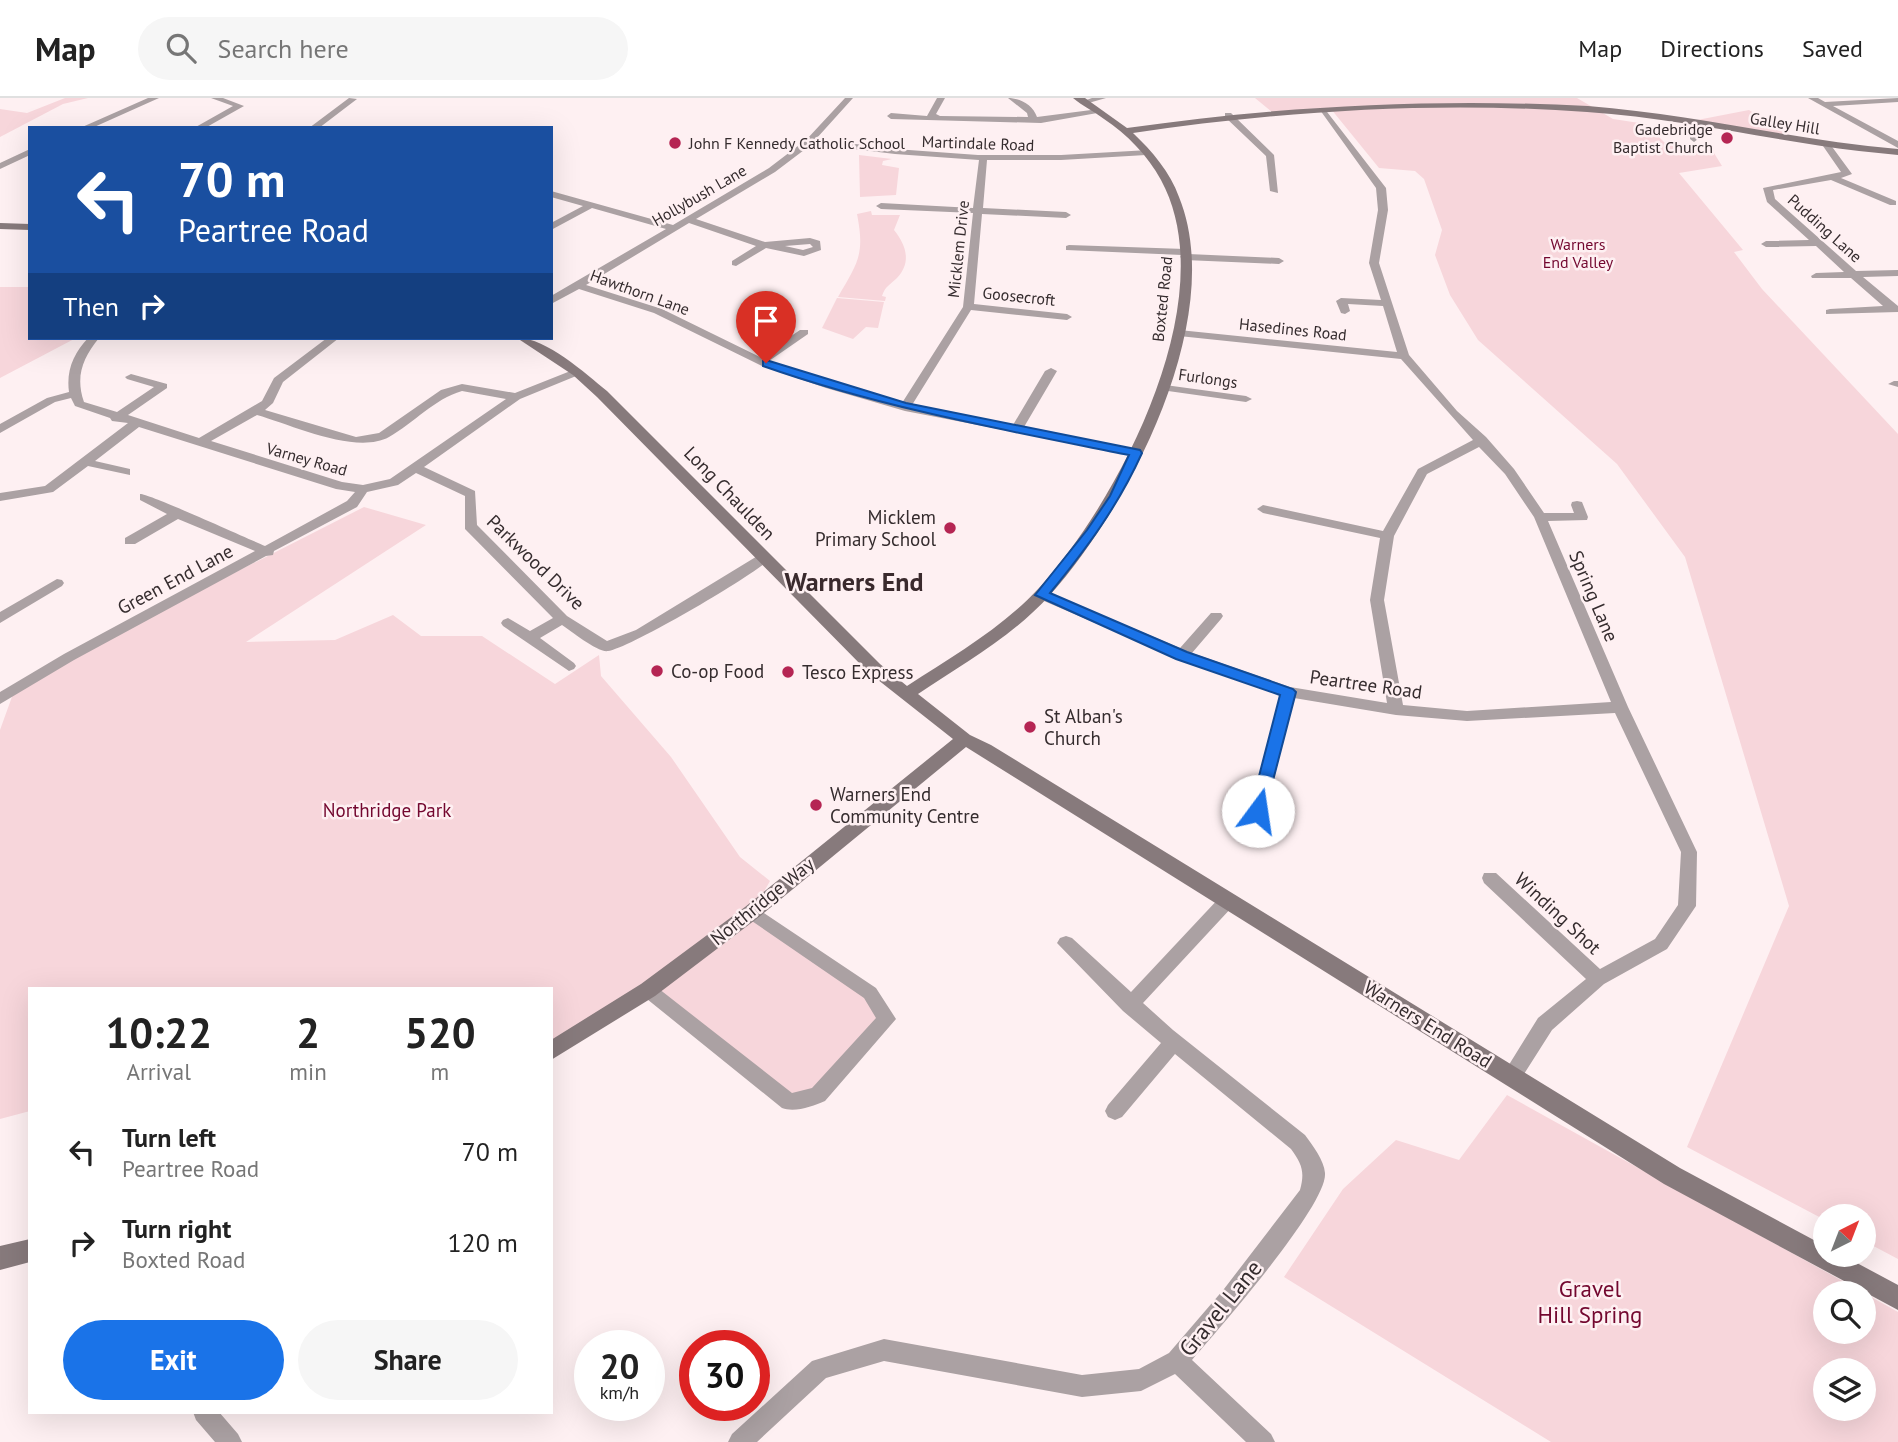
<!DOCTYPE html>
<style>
body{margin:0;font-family:"PT Sans",sans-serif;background:#f6f6f6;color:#222;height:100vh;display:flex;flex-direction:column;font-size:26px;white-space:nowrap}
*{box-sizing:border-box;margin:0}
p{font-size:23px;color:#767676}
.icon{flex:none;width:38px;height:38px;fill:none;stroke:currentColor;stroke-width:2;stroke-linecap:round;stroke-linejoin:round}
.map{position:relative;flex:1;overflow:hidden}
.side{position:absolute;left:28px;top:889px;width:525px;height:427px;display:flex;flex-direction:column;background:#fff;border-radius:0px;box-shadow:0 7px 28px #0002}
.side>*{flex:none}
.hud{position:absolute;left:28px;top:28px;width:525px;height:214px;border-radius:0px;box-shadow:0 7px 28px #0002;background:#1a4fa0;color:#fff;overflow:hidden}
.needle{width:46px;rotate:42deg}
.fabs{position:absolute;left:1813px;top:1106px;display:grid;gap:14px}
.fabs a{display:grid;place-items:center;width:63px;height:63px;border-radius:50%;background:#fff;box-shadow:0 7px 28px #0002;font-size:35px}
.speed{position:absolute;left:574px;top:1232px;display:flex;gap:14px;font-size:35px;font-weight:700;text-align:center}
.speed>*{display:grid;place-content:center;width:91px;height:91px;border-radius:50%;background:#fff;box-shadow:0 7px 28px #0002;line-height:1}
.speed small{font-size:18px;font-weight:400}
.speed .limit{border:10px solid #d22;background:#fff;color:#111}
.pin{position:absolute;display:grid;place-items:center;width:60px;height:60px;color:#fff;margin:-72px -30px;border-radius:50% 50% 50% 0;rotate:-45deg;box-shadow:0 0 7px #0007}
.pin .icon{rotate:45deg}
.me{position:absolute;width:77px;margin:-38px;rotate:14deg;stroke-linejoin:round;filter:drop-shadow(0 0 5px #0008)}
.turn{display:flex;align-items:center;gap:24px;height:147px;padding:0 35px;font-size:32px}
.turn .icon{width:91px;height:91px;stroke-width:2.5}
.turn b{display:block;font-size:49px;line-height:60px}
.then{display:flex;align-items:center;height:66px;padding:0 35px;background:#0003;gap:14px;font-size:26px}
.eta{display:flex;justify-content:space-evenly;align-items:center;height:119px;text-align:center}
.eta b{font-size:42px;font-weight:600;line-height:49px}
.cta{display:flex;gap:14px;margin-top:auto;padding:14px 35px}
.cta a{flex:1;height:80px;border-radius:42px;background:#1a73e8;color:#fff;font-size:28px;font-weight:600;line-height:80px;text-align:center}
.cta a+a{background:#f6f6f6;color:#222}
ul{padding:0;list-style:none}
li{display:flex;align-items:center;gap:21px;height:91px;padding:0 35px}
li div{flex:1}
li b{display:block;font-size:26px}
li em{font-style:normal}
header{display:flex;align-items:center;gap:42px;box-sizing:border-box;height:98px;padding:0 35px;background:#fff;border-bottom:2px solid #e0e0e0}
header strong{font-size:33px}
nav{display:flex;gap:38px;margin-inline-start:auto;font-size:24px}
.search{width:490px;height:63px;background:#f6f6f6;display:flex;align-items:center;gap:18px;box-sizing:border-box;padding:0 24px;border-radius:38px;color:#767676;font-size:26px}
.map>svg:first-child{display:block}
.green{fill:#f7d6db;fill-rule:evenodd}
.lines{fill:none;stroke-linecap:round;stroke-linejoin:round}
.street{fill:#aba1a3;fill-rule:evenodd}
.secondary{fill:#877a7c;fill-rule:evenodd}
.route{fill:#1a73e8;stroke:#114b97;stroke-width:2}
.poi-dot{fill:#b52553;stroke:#fef0f2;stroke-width:2.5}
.labels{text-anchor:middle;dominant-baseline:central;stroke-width:5;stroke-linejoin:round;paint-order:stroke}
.far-street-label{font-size:16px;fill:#352c2e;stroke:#fef0f2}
.far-poi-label{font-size:16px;fill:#352c2e;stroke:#fef0f2;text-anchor:end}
.far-park-label{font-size:16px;fill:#73072f;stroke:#fef0f2}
.street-label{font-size:19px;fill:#352c2e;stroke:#fef0f2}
.poi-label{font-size:19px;fill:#352c2e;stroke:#fef0f2;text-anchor:start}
.park-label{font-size:19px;fill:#73072f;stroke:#fef0f2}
.near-park-label{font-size:23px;fill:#73072f;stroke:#fef0f2}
.near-street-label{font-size:23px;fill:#352c2e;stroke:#fef0f2}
.district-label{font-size:26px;font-weight:bold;fill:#3a2a2d;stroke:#fef0f2}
</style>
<header>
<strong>Map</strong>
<div class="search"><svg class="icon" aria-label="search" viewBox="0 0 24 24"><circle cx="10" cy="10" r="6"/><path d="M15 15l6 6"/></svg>Search here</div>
<nav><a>Map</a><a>Directions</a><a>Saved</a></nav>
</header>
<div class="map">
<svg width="1898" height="1344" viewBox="0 0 1898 1344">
<rect width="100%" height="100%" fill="#fef0f2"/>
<path class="green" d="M 65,0 L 88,0 L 63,6 L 0,39 L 0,11 L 27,15 Z
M 1255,0 L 1577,0 L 1613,21 L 1646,26 L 1666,46 L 1714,55 L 1722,68 L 1679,75 L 1743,152 L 1734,154 L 1762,191 L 1898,336 L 1898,1161 L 1864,1143 L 1864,1118 L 1825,1118 L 1825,1122 L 1687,1049 L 1789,808 L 1685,459 L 1617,366 L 1478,242 L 1450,197 L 1435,157 L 1442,132 L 1424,81 L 1415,73 L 1379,70 L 1331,11 L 1272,14 Z
M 1749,12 L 1792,40 L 1692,23 Z
M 859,57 L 892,61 L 883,63 L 882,67 L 899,70 L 896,97 L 860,99 Z
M 871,113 L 872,117 L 900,117 L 894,132 C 906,147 912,164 897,180 C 890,187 885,188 882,198 L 886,199 L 885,203 L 838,199 C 858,164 865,157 857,116 Z
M 0,189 L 30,189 L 30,240 L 76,240 L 0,280 Z
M 837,200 L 884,204 L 878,230 L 866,229 L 853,241 L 822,230 Z
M 364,409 L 426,427 L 246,544 L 335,542 L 393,517 L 421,538 L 482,538 L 555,586 L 599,557 L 601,578 L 671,659 L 740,759 L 770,783 L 752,815 L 870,895 L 887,921 L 818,997 L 789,1004 L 648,892 L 551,953 L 551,891 L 30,891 L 30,1013 L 0,1021 L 0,632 L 13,596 L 116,535 Z
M 1507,997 L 1864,1195 L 1825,1195 L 1825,1234 L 1864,1234 L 1864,1195 L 1898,1214 L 1898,1344 L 1551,1344 L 1284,1179 L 1343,1091 L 1396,1042 L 1459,1062 ZM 1825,1272 L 1864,1272 L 1864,1311 L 1825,1311 Z"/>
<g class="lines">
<path class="street" d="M 148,0 L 159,0 L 92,30 L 80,30 Z
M 211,0 L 223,0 L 244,8 L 205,30 L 194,30 L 233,8 Z
M 349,0 L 357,1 L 319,30 L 309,30 Z
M 845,0 L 853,0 L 816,41 L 895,51 L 978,57 L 1061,57 L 1149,52 L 1150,54 L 1146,57 L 1061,62 L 987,62 L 983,110 L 1066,114 L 1071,117 L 1066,120 L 982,116 L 974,206 L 1067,216 L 1072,219 L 1067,222 L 971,212 L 912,307 L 1013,327 L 1045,273 L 1051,270 L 1057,273 L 1024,329 L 1136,351 L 1140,352 L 1140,358 L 905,313 L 826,290 L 762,268 L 654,215 L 579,191 L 551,206 L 551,198 L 666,131 L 592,110 L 551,132 L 551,125 L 583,108 L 551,99 L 551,93 L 673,127 L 769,70 L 807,41 ZM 812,46 L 895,56 L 979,62 L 973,110 L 881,105 L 876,108 L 881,111 L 973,115 L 963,209 L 902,305 L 834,286 L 769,263 L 808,236 L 808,232 L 800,232 L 760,259 L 662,211 L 586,187 L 689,125 L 756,148 L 732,163 L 732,167 L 736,168 L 766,150 L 804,158 L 821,152 L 820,143 L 810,140 L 765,144 L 696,121 L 775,74 ZM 810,146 L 813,149 L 803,152 L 785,148 Z
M 937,0 L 945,0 L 936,16 L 940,18 L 1028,19 L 1027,15 L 1008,0 C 1020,0 1033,7 1037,19 L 1099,11 L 1103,14 L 1041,25 L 891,21 L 887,18 L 891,15 L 927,18 Z
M 1092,0 L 1106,0 L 1085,6 L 1081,4 Z
M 1808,0 L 1818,0 L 1825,4 L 1898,0 L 1898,4 L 1833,8 L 1898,43 L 1898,50 Z
M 1324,10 L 1386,90 L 1388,112 L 1379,165 L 1409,257 L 1457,313 L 1486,339 L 1514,371 L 1544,415 L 1574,415 L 1571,407 L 1572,404 L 1577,403 L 1582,404 L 1588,419 L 1587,422 L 1548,423 L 1628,609 L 1697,754 L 1696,808 L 1667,851 L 1604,886 L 1552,932 L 1519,984 L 1512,987 L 1505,984 L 1502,978 L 1538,920 L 1586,881 L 1484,785 L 1482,780 L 1484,775 L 1496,775 L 1600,871 L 1655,841 L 1678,807 L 1681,754 L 1615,615 L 1467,623 L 1396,617 L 1294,600 L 1266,713 L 1264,717 L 1252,717 L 1250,713 L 1280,597 L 1177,560 L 1037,500 L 1035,497 L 1037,494 L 1047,494 L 1180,550 L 1211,515 L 1221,515 L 1223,518 L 1221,521 L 1192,555 L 1290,589 L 1387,605 L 1370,502 L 1380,440 L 1263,415 L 1257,411 L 1263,407 L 1383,433 L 1418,371 L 1473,342 L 1401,261 L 1179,238 L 1174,235 L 1179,232 L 1397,254 L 1383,208 L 1348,206 L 1350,213 L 1345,216 L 1341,215 L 1336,203 L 1341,200 L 1381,202 L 1369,165 L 1378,112 L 1376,90 L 1320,12 ZM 1479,349 L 1505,376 L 1534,419 L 1611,604 L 1467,613 L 1403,607 L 1384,502 L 1394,438 L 1427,376 Z
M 1225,15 L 1231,15 L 1274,57 L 1278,95 L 1270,93 L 1266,58 L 1225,19 Z
M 1691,24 L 1698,26 L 1698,41 L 1694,44 L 1690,41 Z
M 1824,46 L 1830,46 L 1852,76 L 1841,80 L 1896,103 L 1896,107 L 1890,107 L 1831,82 L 1773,92 L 1775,101 L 1856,173 L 1898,172 L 1898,178 L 1863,179 L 1898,208 L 1898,214 L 1826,216 L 1826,212 L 1830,211 L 1883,208 L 1851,180 L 1812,180 L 1811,178 L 1816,175 L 1844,174 L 1816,148 L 1766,149 L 1761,146 L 1766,143 L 1809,142 L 1767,104 L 1763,90 L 1841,74 L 1823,48 Z
M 30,51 L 30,57 L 0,71 L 0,65 Z
M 1069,147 L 1185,151 L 1190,154 L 1188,156 L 1279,160 L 1284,163 L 1279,166 L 1185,162 L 1180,159 L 1182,157 L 1066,152 L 1066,148 Z
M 88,240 L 99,240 C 83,260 75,278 84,304 L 117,314 L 154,289 L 127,281 L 125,279 L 131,276 L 167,286 L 167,290 L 128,317 L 199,340 L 262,303 L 274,280 L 327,240 L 339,240 L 283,284 L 273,305 L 265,312 L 356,339 L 379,335 L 441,292 L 462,286 L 515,295 L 573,272 L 581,272 L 581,276 L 520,301 L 424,369 L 475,393 L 477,427 L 567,518 L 607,543 L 636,532 L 759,457 L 764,456 L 771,460 C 756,476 630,550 608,553 C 598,555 571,533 562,527 L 540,540 L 574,565 L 576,568 L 574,571 L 569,573 L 503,528 L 501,525 L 503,522 L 508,520 L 530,533 L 553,520 L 465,431 L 465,398 L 416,375 L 398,387 L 367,394 L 357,409 L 274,453 L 273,457 L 266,458 L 74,562 L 0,606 L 0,594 L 64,556 L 255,453 L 178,421 L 135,446 L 125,446 L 125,440 L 167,416 L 140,402 L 140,396 C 148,395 248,441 265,448 L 347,403 L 355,394 L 336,391 L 139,329 L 95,363 L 130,371 L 130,377 L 88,368 L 53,394 L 0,403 L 0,395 L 45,388 L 128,325 L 112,323 L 110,320 L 75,308 L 71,300 L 55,304 L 0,335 L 0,326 L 47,300 L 69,294 C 66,272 74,255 88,240 ZM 462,293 L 506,301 L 390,381 L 363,387 L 342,384 L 211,343 L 257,317 C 292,327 356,357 389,339 C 414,325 434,301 462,293 Z
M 1894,283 L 1898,283 L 1898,289 L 1888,286 Z
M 1165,287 L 1246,298 L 1252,301 L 1246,304 L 1161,292 L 1161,288 Z
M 57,481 L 62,482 L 64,485 L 62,488 L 0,525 L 0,514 Z
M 1227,796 L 1233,798 L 1236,803 L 1233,808 L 1143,905 L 1173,932 L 1305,1037 C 1313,1048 1324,1062 1325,1075 C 1328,1107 1217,1233 1192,1262 L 1271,1336 L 1275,1344 L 1246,1344 L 1175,1276 L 1141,1293 L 1082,1299 L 884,1263 L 826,1280 L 757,1344 L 728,1344 L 732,1336 L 812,1263 L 884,1241 L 1082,1277 L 1139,1271 L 1169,1255 L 1224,1191 L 1300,1092 C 1305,1074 1302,1066 1291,1051 L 1175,956 L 1122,1019 L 1115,1022 L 1108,1019 L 1105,1013 L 1108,1007 L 1161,945 L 1123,913 L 1057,845 L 1060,840 L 1066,838 L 1072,840 L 1131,894 L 1221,798 Z
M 752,807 L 876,890 L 896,921 L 825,1003 C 813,1008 795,1015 782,1010 L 642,897 L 639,892 L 642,887 L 648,884 L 654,887 L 792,995 L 812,990 L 876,920 L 864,900 L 746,819 L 743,814 L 746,809 Z
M 193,1314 L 219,1314 L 238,1336 L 242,1344 L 215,1344 L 196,1322 Z"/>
<path class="secondary" d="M 1073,0 L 1085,0 L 1127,30 C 1280,8 1434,0 1588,8 C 1692,16 1794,42 1898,51 L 1898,57 L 1859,53 C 1768,42 1678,20 1587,14 C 1435,3 1283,13 1133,35 C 1152,53 1170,74 1179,99 C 1228,219 1129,409 1050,497 C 1013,538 963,566 918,596 L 970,637 L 991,647 L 1680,1070 L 1825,1148 L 1825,1157 L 1842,1157 L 1898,1187 L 1898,1212 L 1664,1086 L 966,649 L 759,819 L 655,898 L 551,962 L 551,942 L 641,886 L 745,809 L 953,641 L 868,574 L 597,299 L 573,277 L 517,240 C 545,239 585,275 607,293 L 880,566 L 907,588 C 953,558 1002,530 1039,490 C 1120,401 1225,200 1161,82 C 1148,58 1127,36 1104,21 C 1094,13 1082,8 1073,0 Z
M 0,125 L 30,126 L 30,132 L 0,131 Z
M 30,1141 L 30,1164 L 0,1172 L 0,1148 Z"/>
</g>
<path class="route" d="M 766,262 L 906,305 L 1140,352 L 1142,355 C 1118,408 1087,450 1050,495 L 1187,554 L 1293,591 L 1296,594 L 1264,717 L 1258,719 L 1250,713 L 1280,597 L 1176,561 L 1035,497 L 1087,432 L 1110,398 L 1129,357 C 1005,332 882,310 763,268 L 763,263 Z"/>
<g class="poi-dot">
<circle cx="1727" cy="40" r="7"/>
<circle cx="675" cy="45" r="7"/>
<circle cx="950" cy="430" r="7"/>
<circle cx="657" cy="573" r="7"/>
<circle cx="788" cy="574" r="7"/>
<circle cx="1030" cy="629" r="7"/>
<circle cx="816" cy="707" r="7"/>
</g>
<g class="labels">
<g class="far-street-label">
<text transform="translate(1785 25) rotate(9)">Galley Hill</text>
<text transform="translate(978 45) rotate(2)">Martindale Road</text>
<text transform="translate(699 97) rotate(-30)">Hollybush Lane</text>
<text transform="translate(1825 130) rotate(42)">Pudding Lane</text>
<text transform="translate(958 151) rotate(-84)">Micklem Drive</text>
<text transform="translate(640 194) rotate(20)">Hawthorn Lane</text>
<text transform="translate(1019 198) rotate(6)">Goosecroft</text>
<text transform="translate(1162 201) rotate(-84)">Boxted Road</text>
<text transform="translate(1293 231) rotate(6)">Hasedines Road</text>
<text transform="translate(1208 280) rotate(8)">Furlongs</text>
<text transform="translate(307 361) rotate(16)">Varney Road</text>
</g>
<g class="far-poi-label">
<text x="1713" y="31">Gadebridge<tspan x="1713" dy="18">Baptist Church</tspan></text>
<text x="689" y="45" text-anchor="start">John F Kennedy Catholic School</text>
</g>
<g class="far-park-label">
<text x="1578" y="146">Warners<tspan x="1578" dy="18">End Valley</tspan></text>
</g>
<g class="street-label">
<text transform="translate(730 395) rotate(46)">Long Chaulden</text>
<text transform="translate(536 464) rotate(44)">Parkwood Drive</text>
<text transform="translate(175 481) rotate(-28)">Green End Lane</text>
<text transform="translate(1594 498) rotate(67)">Spring Lane</text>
<text transform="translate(1366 586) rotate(8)">Peartree Road</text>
<text transform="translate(762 803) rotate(-39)">Northridge Way</text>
<text transform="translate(1558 815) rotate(43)">Winding Shot</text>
<text transform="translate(1428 926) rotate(32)">Warners End Road</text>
</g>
<g class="poi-label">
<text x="936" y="419" text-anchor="end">Micklem<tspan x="936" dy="22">Primary School</tspan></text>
<text x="671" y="573">Co-op Food</text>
<text x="802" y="574">Tesco Express</text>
<text x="1044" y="618">St Alban's<tspan x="1044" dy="22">Church</tspan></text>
<text x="830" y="696">Warners End<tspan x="830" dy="22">Community Centre</tspan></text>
</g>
<g class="park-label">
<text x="387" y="712">Northridge Park</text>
</g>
<g class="near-park-label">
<text x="1590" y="1190">Gravel<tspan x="1590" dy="26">Hill Spring</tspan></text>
</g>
<g class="near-street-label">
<text transform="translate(1220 1210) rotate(-51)">Gravel Lane</text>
</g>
<g class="district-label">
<text x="854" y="483">Warners End</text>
</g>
</g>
</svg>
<div class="fabs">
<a><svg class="needle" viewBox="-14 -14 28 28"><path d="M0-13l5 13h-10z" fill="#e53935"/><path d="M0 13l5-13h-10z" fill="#767676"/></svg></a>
<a><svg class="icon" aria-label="search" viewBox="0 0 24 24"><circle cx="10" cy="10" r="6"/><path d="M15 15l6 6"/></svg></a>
<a><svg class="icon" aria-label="layers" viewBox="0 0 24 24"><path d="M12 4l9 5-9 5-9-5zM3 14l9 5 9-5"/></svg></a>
</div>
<div class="speed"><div>20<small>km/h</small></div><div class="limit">30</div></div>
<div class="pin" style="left:766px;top:265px;background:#d93025"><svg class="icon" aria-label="arrive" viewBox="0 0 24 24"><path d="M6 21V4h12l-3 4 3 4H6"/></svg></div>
<svg class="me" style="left:1258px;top:713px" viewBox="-20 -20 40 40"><circle r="19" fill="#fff"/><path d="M0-13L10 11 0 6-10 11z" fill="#1a73e8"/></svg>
<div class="hud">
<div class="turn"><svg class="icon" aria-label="left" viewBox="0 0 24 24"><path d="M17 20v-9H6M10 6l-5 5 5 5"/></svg><div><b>70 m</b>Peartree Road</div></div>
<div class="then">Then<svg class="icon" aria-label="right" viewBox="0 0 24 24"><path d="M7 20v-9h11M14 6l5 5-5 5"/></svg></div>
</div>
<section class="side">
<div class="eta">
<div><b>10:22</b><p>Arrival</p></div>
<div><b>2</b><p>min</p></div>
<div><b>520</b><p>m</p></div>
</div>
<ul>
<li><svg class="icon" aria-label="left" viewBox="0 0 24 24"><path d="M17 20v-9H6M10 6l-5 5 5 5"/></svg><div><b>Turn left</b><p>Peartree Road</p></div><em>70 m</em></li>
<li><svg class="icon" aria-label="right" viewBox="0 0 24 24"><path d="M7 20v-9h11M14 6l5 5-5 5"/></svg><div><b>Turn right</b><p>Boxted Road</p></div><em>120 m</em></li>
</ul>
<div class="cta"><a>Exit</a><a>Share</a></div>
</section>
</div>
